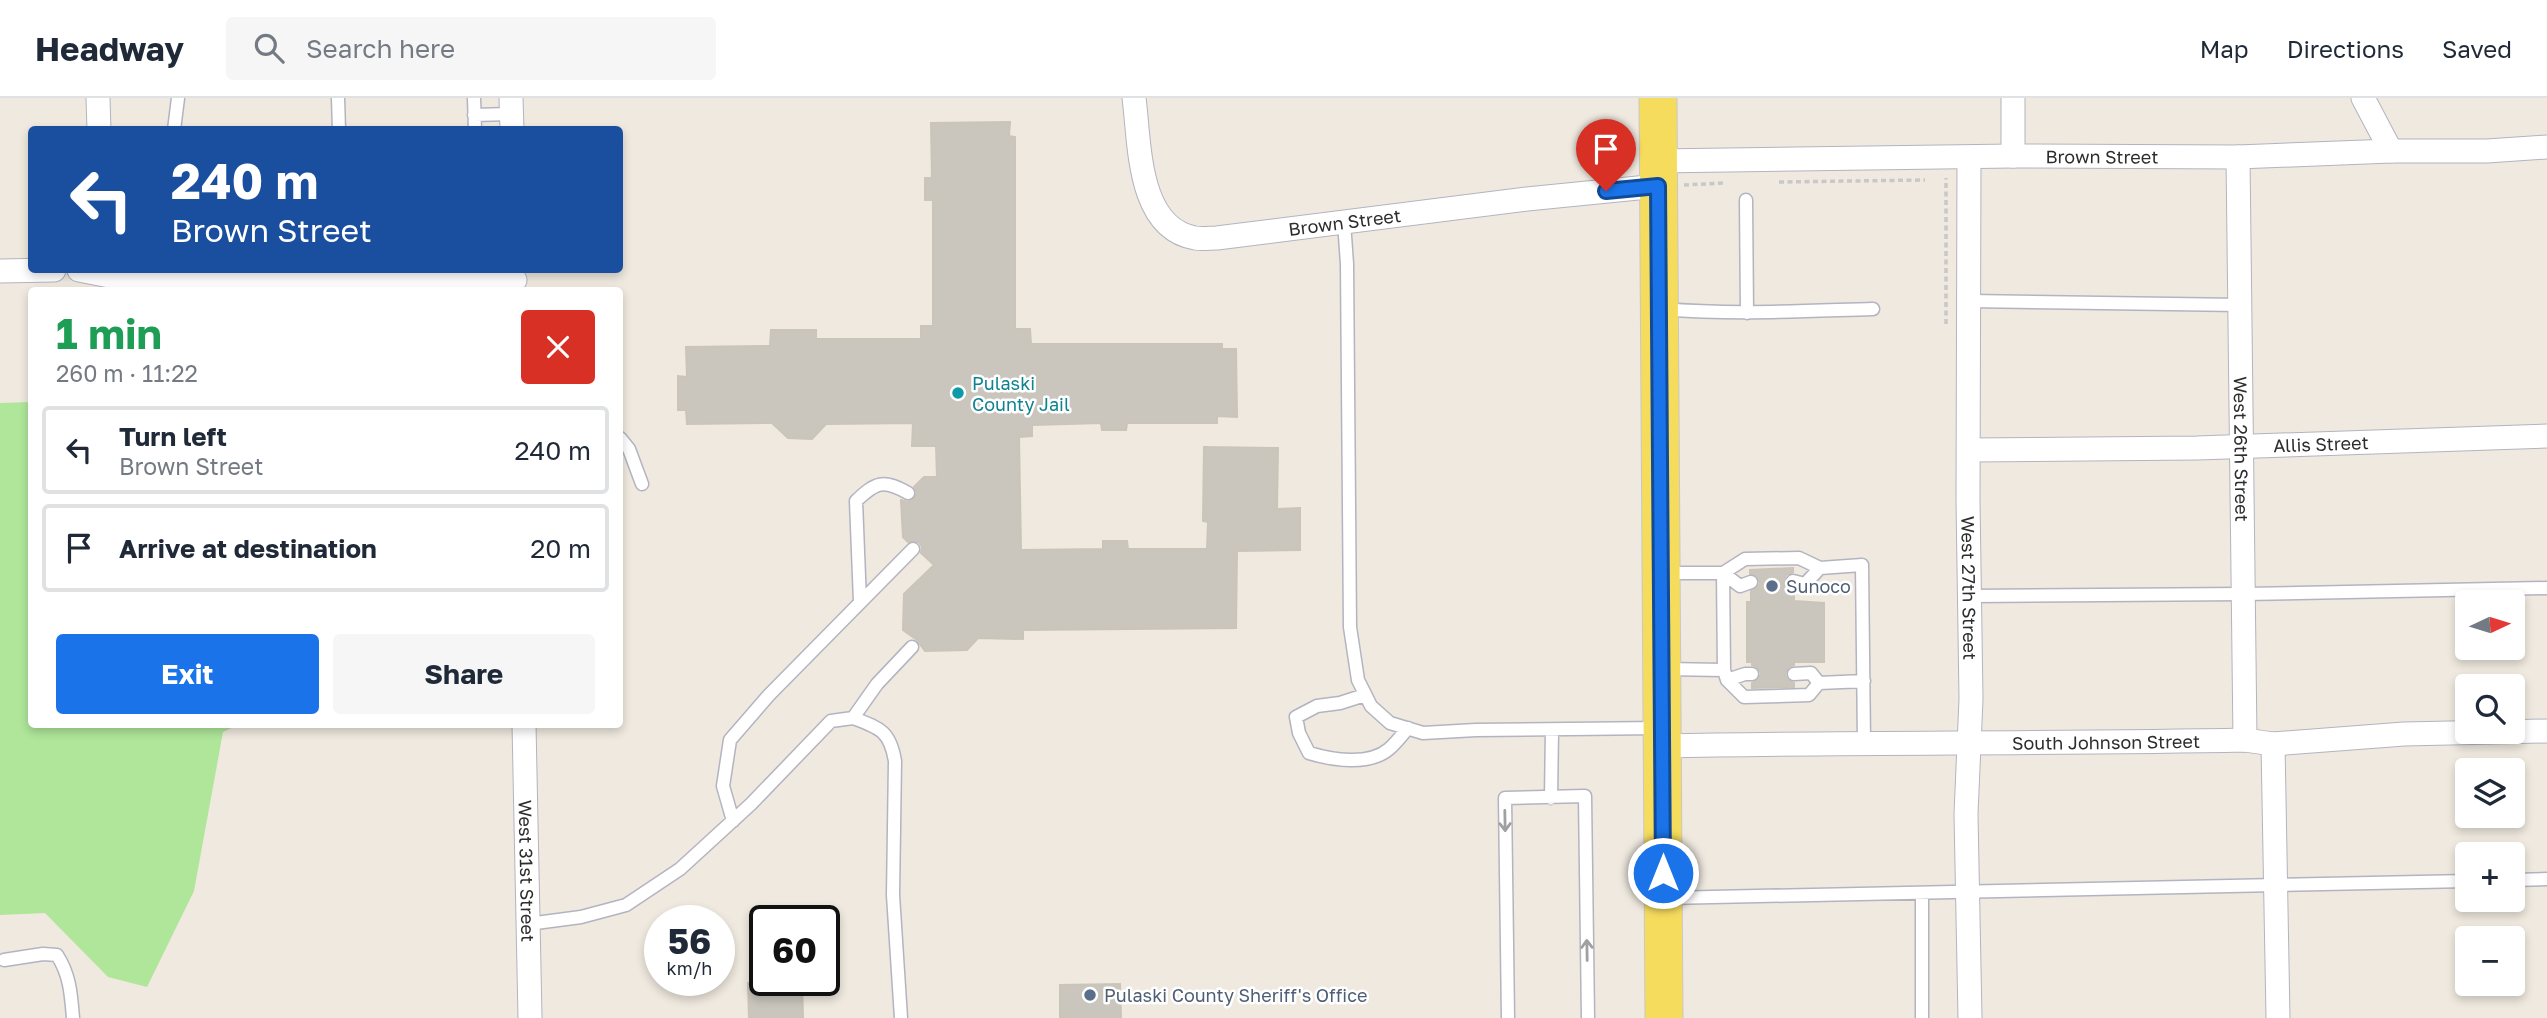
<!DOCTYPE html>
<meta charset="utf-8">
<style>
body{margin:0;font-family:"Golos Text",sans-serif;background:#f6f6f7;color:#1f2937;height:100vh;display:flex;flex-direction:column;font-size:26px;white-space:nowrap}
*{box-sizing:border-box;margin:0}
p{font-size:23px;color:#747a83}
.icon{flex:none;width:38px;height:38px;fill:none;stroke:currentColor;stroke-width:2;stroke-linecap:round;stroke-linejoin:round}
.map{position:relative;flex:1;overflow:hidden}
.side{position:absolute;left:28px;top:189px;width:595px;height:441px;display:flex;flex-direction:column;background:#fff;border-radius:7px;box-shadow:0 4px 10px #0003}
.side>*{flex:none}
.hud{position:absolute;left:28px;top:28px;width:595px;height:147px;border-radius:7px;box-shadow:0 4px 10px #0003;background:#1a4fa0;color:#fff;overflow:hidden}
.needle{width:46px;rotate:86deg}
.fabs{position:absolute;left:2455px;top:492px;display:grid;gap:14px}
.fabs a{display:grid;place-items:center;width:70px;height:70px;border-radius:7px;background:#fff;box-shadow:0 4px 10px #0003;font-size:35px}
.speed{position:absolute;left:644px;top:807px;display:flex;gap:14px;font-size:35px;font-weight:700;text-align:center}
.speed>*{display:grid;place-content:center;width:91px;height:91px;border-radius:50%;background:#fff;box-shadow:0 4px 10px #0003;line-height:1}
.speed small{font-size:18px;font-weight:400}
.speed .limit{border:4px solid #111;border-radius:10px;background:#fff;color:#111}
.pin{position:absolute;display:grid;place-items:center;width:60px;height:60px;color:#fff;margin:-72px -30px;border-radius:50% 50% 50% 0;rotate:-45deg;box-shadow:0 0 7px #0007}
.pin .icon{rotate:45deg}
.me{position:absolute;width:77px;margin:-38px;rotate:0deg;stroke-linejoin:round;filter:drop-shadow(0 0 5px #0008)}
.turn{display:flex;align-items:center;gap:24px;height:147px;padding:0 28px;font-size:32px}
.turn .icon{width:91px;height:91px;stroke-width:2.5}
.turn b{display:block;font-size:49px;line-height:60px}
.round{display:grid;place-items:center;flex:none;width:74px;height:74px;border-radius:7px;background:#f6f6f7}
.overview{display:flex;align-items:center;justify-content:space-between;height:119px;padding:0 28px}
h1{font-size:42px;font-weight:700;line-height:52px;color:#1e9e55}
.cta{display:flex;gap:14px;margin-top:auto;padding:14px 28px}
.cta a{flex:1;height:80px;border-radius:7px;background:#1a73e8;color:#fff;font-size:28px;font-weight:700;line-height:80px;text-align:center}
.cta a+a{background:#f6f6f7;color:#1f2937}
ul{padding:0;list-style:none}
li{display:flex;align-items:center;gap:21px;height:88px;margin:0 14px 10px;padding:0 14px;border:4px solid #e0e1e3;border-radius:7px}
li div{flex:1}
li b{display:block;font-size:26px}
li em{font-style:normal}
header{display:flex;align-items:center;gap:42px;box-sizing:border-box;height:98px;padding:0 35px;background:#fff;border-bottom:2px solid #e0e1e3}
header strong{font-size:33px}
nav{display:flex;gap:38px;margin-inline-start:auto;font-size:24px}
.search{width:490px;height:63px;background:#f6f6f7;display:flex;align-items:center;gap:18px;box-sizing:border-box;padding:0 24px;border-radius:7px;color:#747a83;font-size:26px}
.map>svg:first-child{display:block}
.green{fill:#afe69a}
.building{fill:#cac6be;stroke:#cac5b8;stroke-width:2}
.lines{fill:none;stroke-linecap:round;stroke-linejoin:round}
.service-casing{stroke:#b3b4c0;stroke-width:15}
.minor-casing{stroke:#b3b4c0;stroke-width:25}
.primary-casing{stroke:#c8c8c8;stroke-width:39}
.path{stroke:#c8c8c8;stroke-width:3.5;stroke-dasharray:5 3.5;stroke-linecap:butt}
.service{stroke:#fff;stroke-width:12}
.minor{stroke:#fff;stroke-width:23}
.primary{stroke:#f6dc5d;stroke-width:37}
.oneway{stroke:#a0a0a0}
.route-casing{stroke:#114b97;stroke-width:18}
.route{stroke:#1a73e8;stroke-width:12}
.culture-dot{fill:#0f9aa8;stroke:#fff;stroke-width:2.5}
.service-dot{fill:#5c6f8a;stroke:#fff;stroke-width:2.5}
.labels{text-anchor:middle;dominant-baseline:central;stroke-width:5;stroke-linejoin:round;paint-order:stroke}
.street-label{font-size:18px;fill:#2d2d2d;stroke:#fff}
.culture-label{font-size:18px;fill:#0d838f;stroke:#fff;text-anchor:start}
.service-label{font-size:18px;fill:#4e5e75;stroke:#fff;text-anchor:start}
</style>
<header>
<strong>Headway</strong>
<div class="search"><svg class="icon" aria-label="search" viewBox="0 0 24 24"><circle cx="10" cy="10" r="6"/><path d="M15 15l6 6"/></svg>Search here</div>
<nav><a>Map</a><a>Directions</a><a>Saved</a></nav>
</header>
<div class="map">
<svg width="2547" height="920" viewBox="0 0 2547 920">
<rect width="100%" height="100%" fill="#efe9df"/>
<path class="green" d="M 31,304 L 32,626 L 238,627 L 223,634 L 194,793 L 147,889 L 108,879 L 45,815 L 0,817 L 0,305 Z"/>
<path class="building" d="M 1010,24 L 1009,38 L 1015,39 L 1015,231 L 1030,231 L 1031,246 L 1222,246 L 1222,251 L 1236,251 L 1237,319 L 1217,318 L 1217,325 L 1127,325 L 1126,332 L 1102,332 L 1101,325 L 1032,327 L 1032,338 L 1019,339 L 1021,452 L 1103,451 L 1103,443 L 1127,443 L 1128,451 L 1207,451 L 1208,424 L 1203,423 L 1204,349 L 1278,350 L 1277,411 L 1300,410 L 1300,452 L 1237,453 L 1236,530 L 1023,532 L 1023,541 L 978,540 L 967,552 L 925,553 L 917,542 L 903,532 L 904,496 L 934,467 L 921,455 L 922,449 L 919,444 L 908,444 L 903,439 L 901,402 L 908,404 L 913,402 L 917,395 L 914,389 L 924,379 L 937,379 L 936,348 L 912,348 L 913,325 L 826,326 L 812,341 L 788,340 L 772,325 L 687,326 L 686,312 L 678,312 L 678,278 L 687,279 L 686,249 L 770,248 L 771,232 L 816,232 L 816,241 L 921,241 L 921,228 L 933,228 L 933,102 L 925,102 L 925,80 L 932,80 L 931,25 Z
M 1793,470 L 1793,474 L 1786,477 L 1784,485 L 1787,490 L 1794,492 L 1794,503 L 1824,505 L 1824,564 L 1794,564 L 1794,567 L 1789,569 L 1785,576 L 1787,581 L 1794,585 L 1794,589 L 1752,590 L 1752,585 L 1759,581 L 1761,575 L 1757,569 L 1752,567 L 1752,564 L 1747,564 L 1747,504 L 1751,504 L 1751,493 L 1757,490 L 1760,485 L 1757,478 L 1750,476 L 1750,472 Z
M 802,884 L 803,920 L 749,920 L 748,885 Z
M 1120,886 L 1121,920 L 1060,920 L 1060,887 Z"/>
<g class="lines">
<g class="service-casing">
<path id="service" d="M 338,0 L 339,32
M 474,0 L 475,32
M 474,17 L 512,16
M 174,32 L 178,0
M 1746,102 L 1747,215
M 1344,124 L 1347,166 L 1350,529 L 1358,582 L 1371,608 L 1390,625 L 1423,635 L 1476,632 L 1659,630
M 1970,203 L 2240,207
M 1663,211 C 1733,217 1803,213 1873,211
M 620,340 L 629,351 L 642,386
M 1665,475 L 1723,475 L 1740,488 L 1751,484
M 1793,483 L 1805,486 L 1820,470
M 1971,498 L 2244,496 L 2547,490
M 860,504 L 856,403 C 876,384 883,381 908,395
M 1665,571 L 1724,572
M 1794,576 L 1811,575 L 1819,585
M 1727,582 L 1745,576 L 1752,576
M 1864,583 L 1819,585 L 1809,597 L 1744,599 L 1727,582 L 1724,572 L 1723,475 L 1745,461 L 1799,460 L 1820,470 L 1862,467 L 1864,645
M 1365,597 L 1340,605 L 1317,608 L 1296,619 L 1299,635 L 1309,655 C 1332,662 1369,668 1389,651 C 1396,645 1402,637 1408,630
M 1551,700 L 1552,632
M 733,723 L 723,688 L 730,642 L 769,597 L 913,451
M 2513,782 L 2547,781
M 1922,795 L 1922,920
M 1667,800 L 2468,783
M 528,826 L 581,819 L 626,807 L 680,771 L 751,706 L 831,623 L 853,620
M 4,862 L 43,856 L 57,857 C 70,877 71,896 73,920
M 901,920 L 893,797 L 895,663 C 890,633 880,630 853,620 L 877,586 L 912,549
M 1508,920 L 1505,700 L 1585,698 L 1588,920"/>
</g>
<g class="minor-casing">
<g id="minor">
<path d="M 98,0 L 99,32"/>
<path d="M 511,0 L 512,32"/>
<path id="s1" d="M 1134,0 C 1140,45 1137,130 1195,140 C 1202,141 1210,140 1217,140 L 1527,101 L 1658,88"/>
<path d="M 2363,0 L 2391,53"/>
<path d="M 2013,58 L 2013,0"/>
<path id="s2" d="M 2238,59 L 2245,642"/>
<path id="s3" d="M 1969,60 L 1968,402 L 1971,601 L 1966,716 L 1970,920"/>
<path id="s4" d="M 1658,63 L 2013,58 L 2238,59 L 2391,53 L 2487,53 L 2547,49"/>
<path d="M 79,172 L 145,185 L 394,179 L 515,182"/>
<path d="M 0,173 L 54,172"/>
<path id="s5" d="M 1969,352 L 2197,350 L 2547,338"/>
<path id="s6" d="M 524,626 L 530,920"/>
<path d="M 2273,646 L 2278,920"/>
<path id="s7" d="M 1663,648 C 1857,644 2051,646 2245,642 L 2273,646 L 2404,636 L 2547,633"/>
</g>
</g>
<g class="primary-casing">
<path id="primary" d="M 1658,0 L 1664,920"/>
</g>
<path class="path" d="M 1779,84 L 1925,82
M 1684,87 L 1725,85
M 1946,226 L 1946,80"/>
<use href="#service" class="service"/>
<use href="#minor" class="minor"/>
<use href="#primary" class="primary"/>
</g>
<defs><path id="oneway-shaft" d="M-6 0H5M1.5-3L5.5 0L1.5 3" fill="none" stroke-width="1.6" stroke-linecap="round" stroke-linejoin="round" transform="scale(1.75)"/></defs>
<g class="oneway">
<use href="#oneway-shaft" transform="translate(1505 723) rotate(89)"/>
<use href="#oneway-shaft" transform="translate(1587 852) rotate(-91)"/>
</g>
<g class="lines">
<g class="route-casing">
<path id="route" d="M 1606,93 L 1658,88 L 1663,775"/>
</g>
<use href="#route" class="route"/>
</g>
<circle class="culture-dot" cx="958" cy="295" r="7"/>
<g class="service-dot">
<circle cx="1772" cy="488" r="7"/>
<circle cx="1090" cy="897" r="7"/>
</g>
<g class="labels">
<g class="street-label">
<text stroke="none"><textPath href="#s4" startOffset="444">Brown Street</textPath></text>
<text stroke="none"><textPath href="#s1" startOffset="315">Brown Street</textPath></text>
<text stroke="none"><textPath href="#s5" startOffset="352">Allis Street</textPath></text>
<text stroke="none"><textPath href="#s2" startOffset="292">West 26th Street</textPath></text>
<text stroke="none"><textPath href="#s3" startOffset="430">West 27th Street</textPath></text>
<text stroke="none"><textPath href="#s7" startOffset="443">South Johnson Street</textPath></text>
<text stroke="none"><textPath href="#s6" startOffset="147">West 31st Street</textPath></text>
</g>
<g class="culture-label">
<text x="972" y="285">Pulaski<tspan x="972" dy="21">County Jail</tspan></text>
</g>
<g class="service-label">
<text x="1786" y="488">Sunoco</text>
<text x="1104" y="897">Pulaski County Sheriff's Office</text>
</g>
</g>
</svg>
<div class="fabs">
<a><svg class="needle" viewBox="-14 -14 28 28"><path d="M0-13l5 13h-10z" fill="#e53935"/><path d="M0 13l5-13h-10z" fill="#747a83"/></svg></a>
<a><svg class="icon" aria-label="search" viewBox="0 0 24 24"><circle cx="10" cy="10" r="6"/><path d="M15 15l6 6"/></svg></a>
<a><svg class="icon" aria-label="layers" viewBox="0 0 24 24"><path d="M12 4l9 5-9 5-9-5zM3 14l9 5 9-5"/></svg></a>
<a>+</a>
<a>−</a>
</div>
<div class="speed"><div>56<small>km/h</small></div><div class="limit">60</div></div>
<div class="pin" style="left:1606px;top:93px;background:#d93025"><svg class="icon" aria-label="arrive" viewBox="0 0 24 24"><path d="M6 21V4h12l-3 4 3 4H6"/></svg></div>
<svg class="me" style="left:1663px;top:775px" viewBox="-20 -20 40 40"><circle r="17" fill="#1a73e8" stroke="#fff" stroke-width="3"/><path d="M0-11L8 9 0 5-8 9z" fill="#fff"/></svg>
<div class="hud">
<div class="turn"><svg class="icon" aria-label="left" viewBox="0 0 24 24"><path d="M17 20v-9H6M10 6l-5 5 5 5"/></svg><div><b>240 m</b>Brown Street</div></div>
</div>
<section class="side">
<div class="overview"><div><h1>1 min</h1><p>260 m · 11:22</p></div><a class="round" style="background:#d93025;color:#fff"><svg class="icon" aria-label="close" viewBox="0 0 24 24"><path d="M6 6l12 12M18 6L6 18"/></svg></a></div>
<ul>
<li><svg class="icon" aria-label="left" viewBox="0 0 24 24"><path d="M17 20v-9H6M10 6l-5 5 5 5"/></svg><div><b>Turn left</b><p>Brown Street</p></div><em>240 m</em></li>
<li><svg class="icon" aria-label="arrive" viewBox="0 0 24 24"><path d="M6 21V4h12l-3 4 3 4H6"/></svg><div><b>Arrive at destination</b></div><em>20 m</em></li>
</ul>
<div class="cta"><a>Exit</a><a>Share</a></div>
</section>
</div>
